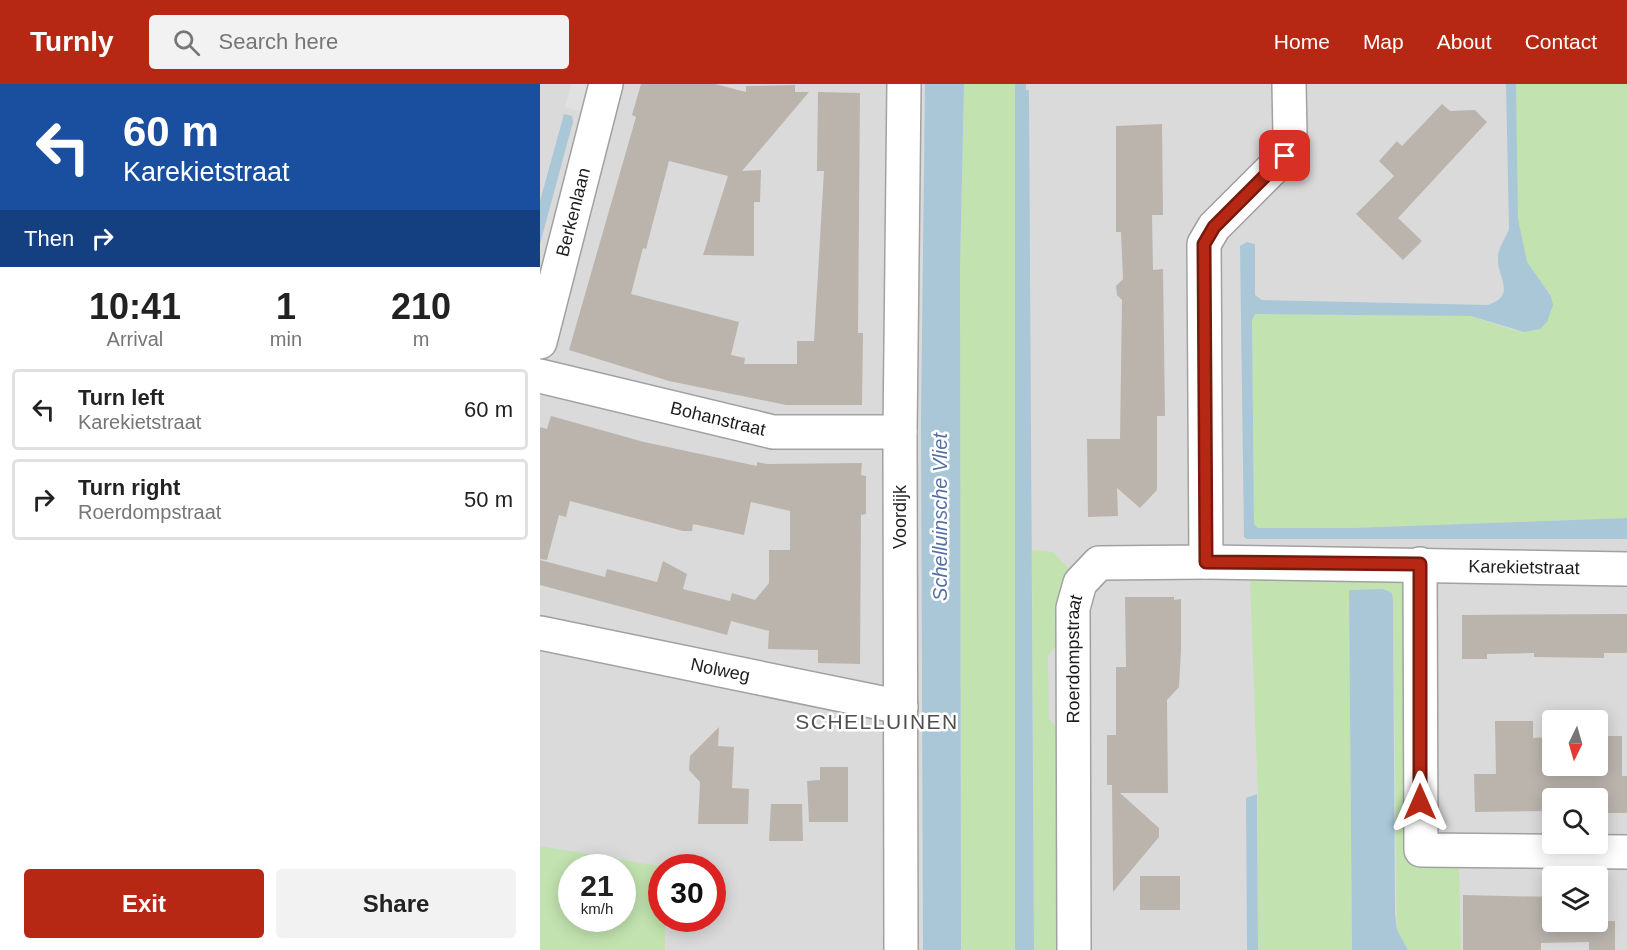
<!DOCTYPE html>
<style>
body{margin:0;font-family:Helvetica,sans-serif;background:#f2f2f2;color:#222;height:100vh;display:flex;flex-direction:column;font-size:22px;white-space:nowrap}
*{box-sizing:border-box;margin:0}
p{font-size:20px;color:#767676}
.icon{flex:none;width:33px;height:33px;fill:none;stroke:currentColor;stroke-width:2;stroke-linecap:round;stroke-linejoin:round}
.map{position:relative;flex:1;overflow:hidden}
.panel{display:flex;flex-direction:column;background:#fff;width:540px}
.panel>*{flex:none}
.guide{background:#1a4fa0;color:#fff;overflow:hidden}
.needle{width:39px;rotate:185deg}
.buttons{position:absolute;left:1002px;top:626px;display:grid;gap:12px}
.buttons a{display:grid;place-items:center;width:66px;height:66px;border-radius:6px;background:#fff;box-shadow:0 3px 15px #0003;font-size:30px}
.speed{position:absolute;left:18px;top:770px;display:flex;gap:12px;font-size:30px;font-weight:700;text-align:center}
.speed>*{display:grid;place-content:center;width:78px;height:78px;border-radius:50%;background:#fff;box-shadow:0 3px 15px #0003;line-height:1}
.speed small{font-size:15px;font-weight:400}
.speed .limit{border:9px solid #d22;background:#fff;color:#111}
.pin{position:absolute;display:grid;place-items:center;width:51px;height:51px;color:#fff;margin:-26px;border-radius:12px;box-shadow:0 3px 9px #0006}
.me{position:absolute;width:66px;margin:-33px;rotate:0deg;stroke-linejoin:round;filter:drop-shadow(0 0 4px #0008)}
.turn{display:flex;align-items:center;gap:21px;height:126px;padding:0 24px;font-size:27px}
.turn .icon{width:78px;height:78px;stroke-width:2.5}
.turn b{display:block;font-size:42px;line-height:51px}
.then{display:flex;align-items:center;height:57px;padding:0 24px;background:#0003;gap:12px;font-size:22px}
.eta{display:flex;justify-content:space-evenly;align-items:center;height:102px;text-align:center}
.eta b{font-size:36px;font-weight:700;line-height:42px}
.cta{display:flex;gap:12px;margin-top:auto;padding:12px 24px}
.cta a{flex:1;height:69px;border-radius:6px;background:#b62814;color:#fff;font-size:24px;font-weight:700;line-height:69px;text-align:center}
.cta a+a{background:#f2f2f2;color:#222}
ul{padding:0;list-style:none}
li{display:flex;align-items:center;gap:18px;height:81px;margin:0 12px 9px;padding:0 12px;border:3px solid #e0e0e0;border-radius:6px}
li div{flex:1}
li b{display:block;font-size:22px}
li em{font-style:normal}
header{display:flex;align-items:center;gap:36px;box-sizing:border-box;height:84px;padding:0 30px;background:#b62814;color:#fff}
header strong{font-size:28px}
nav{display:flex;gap:33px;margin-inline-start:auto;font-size:21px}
.search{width:420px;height:54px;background:#f2f2f2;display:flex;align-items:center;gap:15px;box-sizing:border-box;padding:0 21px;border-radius:6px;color:#767676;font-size:22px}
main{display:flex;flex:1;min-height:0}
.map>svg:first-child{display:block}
.residential{fill:#dbdada;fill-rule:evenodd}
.grass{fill:#c2e3af;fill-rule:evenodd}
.parking{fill:#e1e1e1}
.water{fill:#a9c7d7}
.building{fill:#bab4ad}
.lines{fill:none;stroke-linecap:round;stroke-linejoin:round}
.minor-casing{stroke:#a1a1a1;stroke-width:36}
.minor{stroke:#fff;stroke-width:33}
.route-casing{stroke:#761a0d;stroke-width:15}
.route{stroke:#b62814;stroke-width:10}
.labels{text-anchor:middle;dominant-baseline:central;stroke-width:5;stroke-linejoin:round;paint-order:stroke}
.street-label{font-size:18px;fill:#1d1d1d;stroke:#fff}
.water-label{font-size:20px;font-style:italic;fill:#5471a3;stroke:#fff}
.quarter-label{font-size:21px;letter-spacing:1.5px;fill:#505050;stroke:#fff}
</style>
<header>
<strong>Turnly</strong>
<div class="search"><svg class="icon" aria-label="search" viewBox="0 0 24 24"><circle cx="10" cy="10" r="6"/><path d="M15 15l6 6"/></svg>Search here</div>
<nav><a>Home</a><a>Map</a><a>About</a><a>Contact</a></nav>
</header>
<main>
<section class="panel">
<div class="guide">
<div class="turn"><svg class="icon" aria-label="left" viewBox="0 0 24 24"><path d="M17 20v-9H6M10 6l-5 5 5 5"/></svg><div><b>60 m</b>Karekietstraat</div></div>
<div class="then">Then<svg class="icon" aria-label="right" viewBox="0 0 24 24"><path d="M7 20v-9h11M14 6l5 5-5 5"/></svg></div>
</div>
<div class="eta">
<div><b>10:41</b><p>Arrival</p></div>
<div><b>1</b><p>min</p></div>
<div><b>210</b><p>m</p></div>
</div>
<ul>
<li><svg class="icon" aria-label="left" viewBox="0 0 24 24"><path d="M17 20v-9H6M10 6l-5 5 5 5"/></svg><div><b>Turn left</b><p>Karekietstraat</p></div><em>60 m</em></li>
<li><svg class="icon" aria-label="right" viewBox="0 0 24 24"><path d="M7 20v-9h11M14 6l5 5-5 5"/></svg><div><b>Turn right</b><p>Roerdompstraat</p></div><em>50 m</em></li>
</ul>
<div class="cta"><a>Exit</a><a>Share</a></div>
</section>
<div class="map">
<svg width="1087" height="866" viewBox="0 0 1087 866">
<rect width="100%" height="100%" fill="#edebe4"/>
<path class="residential" d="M 0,0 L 974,0 L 1087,421 L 1087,866 L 109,866 L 82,783 L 0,782 ZM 1012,636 L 1058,636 L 1058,681 L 1012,681 ZM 1012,714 L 1058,714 L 1058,759 L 1012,759 ZM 122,783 L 172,783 L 172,834 L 122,834 ZM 1012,792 L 1058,792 L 1058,837 L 1012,837 Z"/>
<path class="grass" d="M 424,0 L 475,0 L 475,866 L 421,866 L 420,185 Z
M 976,0 L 1087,0 L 1087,434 L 812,444 L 718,444 L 714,440 L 712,236 L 715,230 L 931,232 L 973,246 L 993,247 L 1011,212 C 1005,200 994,191 987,179 C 971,151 976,37 976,0 Z
M 492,466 L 513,468 L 531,487 L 518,516 L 516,563 L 508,572 L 509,635 L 517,643 L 518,866 L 494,866 Z
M 710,494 L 861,497 L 865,502 L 882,782 L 919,783 L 921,866 L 868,866 L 857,846 L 853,517 L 843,505 L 809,506 L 812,866 L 718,866 L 718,716 Z
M 0,762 L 124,783 L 122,783 L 122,834 L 125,834 L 125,866 L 0,866 ZM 32,783 L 82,783 L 82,834 L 32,834 Z"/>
<path class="parking" d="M 32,0 L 56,0 L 49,30 L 25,23 Z"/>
<path class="water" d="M 385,0 L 424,0 L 420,185 L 421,866 L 383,866 L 381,334 Z
M 475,0 L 486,0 L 486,6 L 489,6 L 494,866 L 475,866 Z
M 966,0 L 976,0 L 978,135 L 987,178 L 1011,212 L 1013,221 L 1007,238 L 1000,245 L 984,248 L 931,232 L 715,230 L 712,236 L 714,440 L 718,444 L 812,444 L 1087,434 L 1087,455 L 707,455 L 704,453 L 700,162 L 707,158 L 715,160 L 715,211 L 722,216 L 948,221 C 978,211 956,193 958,172 C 959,162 966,154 969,145 Z
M 24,30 L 32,32 L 33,38 L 0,160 L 0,117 Z
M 843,505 L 852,509 L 853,517 L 855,829 L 857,846 L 868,866 L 812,866 L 809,506 Z
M 717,710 L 718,866 L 707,866 L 706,714 Z"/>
<path class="building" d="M 101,0 L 175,0 L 206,8 L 206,2 L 255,1 L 255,8 L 269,8 L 202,87 L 221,86 L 220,118 L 214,118 L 214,172 L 163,171 L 188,92 L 129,77 L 106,165 L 103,164 L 91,210 L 199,238 L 191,271 L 205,274 L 204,280 L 257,280 L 257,257 L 274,257 L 284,87 L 277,87 L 278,8 L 320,9 L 318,249 L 323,249 L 322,321 L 246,321 L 129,297 L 29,266 L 96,33 L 92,31 Z
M 902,20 L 910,27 L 935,26 L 947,38 L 858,134 L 882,157 L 863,176 L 816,130 L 854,92 L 839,77 L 857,57 L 862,62 Z
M 622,40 L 623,131 L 612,131 L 613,186 L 623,185 L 625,332 L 617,332 L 617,406 L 600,424 L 577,404 L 578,432 L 548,433 L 547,355 L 580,355 L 582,216 L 577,211 L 576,202 L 583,195 L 581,148 L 576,148 L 576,42 Z
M 11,332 L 104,358 L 217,382 L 217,378 L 227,380 L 322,379 L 321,391 L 326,392 L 326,430 L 321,431 L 320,580 L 278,579 L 278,566 L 228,565 L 229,547 L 191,537 L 187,551 L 0,501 L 0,476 L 65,493 L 67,485 L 117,498 L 123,477 L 147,490 L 143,505 L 190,517 L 192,509 L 215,516 L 229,499 L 229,466 L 250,466 L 250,427 L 211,418 L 204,451 L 153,440 L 152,447 L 143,447 L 30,417 L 26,433 L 19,431 L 7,476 L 0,475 L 0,343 L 7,345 Z
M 585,513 L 634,513 L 634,516 L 641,515 L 641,566 L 639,603 L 627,616 L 628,709 L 580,709 L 619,744 L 619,753 L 573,808 L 572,701 L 567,701 L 567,651 L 576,651 L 576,583 L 586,583 Z
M 1087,530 L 1087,569 L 1064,569 L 1064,574 L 994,573 L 994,569 L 947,570 L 947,575 L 922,575 L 922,531 Z
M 955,637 L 993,637 L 993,654 L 1012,653 L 1012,689 L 1058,688 L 1058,652 L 1082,652 L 1082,692 L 1087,692 L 1087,729 L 1058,729 L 1058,714 L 1012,714 L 1012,727 L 935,728 L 934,690 L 956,690 Z
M 179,643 L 178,662 L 194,663 L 192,704 L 209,705 L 208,740 L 158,740 L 160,698 L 149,686 L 150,672 Z
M 280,683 L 308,683 L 308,738 L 269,738 L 267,697 L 280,696 Z
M 231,720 L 262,720 L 263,757 L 229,757 Z
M 600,792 L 640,792 L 640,826 L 600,826 Z
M 923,811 L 1012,813 L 1012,837 L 1075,837 L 1075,866 L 1049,866 L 1049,858 L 1001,859 L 1001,866 L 923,866 Z"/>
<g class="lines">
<g class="minor-casing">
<g id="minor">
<path id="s1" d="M 0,258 L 66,0"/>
<path id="s2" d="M 0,292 L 233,348 L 360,348"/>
<path id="s3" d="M 666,478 L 1087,485"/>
<path d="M 880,480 L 881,766 L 1087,768"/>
<path id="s4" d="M 0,549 L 361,623"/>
<path d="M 361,866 L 360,348 L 364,0"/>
<path id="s5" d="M 534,866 L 533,524 L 540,499 L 559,479 L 666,478 L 664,160 L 674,143 L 745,72 L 750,50 L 749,0"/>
</g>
</g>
<use href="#minor" class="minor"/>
</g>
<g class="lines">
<g class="route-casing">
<path id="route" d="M 745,72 L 674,143 L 664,160 L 666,478 L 880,480 L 880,718"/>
</g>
<use href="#route" class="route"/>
</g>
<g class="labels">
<g class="street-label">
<text stroke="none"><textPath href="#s1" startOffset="134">Berkenlaan</textPath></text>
<text stroke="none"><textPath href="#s2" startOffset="183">Bohanstraat</textPath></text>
<text transform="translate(360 433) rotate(-90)">Voordijk</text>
<text stroke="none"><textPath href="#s3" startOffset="318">Karekietstraat</textPath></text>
<text stroke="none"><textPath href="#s5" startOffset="291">Roerdompstraat</textPath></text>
<text stroke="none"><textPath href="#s4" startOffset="184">Nolweg</textPath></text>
</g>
<g class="water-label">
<text transform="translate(400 433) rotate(-90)">Schelluinsche Vliet</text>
</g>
<g class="quarter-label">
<text x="337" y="637">SCHELLUINEN</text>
</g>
</g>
</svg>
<div class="buttons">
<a><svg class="needle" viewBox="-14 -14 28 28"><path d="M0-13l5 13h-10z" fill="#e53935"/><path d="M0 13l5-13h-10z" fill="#767676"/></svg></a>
<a><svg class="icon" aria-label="search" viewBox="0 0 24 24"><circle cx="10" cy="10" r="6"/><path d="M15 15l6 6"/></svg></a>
<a><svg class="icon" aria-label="layers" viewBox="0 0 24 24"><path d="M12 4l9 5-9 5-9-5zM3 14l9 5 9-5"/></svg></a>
</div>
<div class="speed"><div>21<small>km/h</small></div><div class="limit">30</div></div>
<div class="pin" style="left:745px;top:72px;background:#d93025"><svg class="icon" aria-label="arrive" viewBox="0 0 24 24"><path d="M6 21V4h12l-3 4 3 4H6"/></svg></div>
<svg class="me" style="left:880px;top:718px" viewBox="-20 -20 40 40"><path d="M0-17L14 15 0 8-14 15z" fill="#b62814" stroke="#fff" stroke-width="4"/></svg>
</div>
</main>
